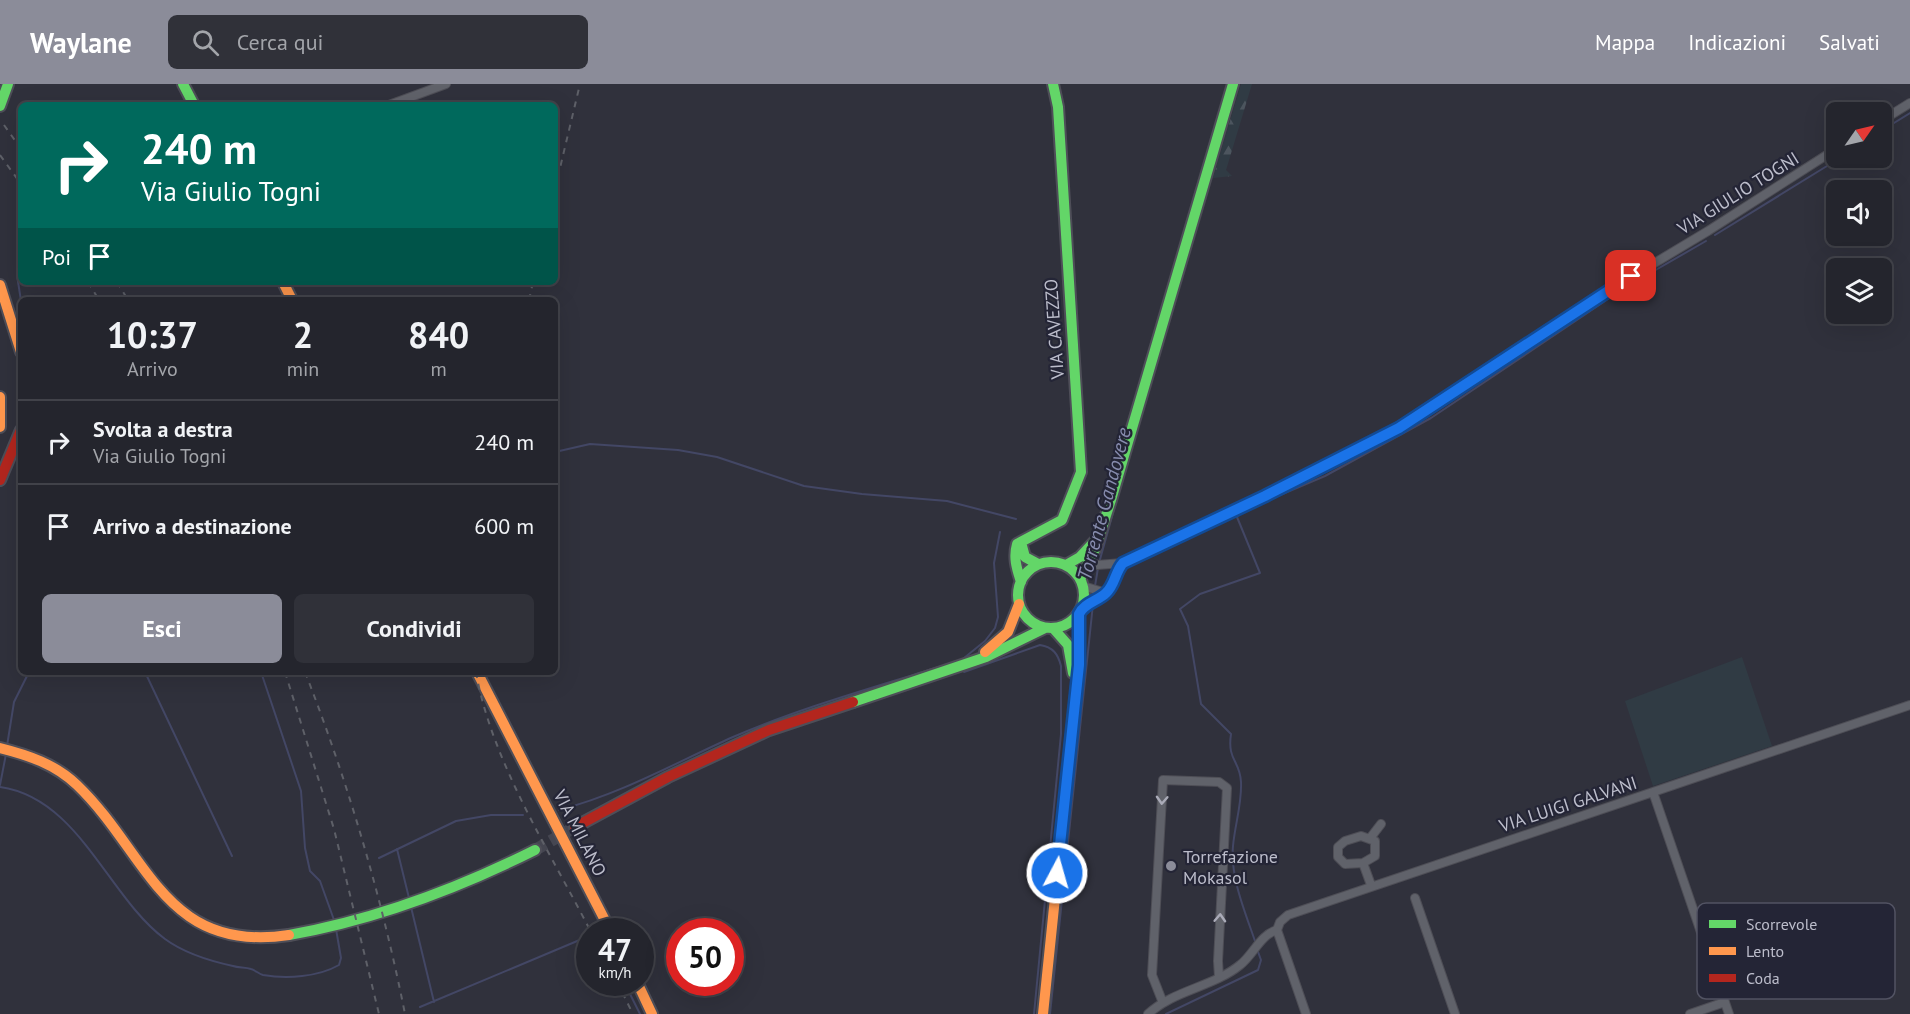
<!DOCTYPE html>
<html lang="it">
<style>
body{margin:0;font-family:"PT Sans",sans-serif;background:#303139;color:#f1f3f6;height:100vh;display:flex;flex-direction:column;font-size:22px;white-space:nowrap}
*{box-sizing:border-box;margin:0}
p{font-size:20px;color:#a3a5aa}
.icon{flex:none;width:33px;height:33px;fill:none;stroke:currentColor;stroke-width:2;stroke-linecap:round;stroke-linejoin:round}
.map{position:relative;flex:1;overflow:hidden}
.panel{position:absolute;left:18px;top:213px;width:540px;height:378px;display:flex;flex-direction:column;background:#24252d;border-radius:9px;box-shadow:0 6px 24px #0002,0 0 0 2px #414249}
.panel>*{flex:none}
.guide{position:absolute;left:18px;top:18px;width:540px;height:183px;border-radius:9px;box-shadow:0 6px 24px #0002,0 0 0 2px #414249;background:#00695c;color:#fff;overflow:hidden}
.needle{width:39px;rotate:56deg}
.controls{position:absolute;left:1826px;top:18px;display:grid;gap:12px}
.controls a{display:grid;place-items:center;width:66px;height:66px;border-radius:9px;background:#24252d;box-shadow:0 6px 24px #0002,0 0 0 2px #414249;font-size:30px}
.speed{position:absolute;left:576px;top:834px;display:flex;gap:12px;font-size:30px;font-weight:700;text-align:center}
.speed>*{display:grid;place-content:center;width:78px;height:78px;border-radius:50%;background:#24252d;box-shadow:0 6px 24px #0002,0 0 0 2px #414249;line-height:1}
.speed small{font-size:15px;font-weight:400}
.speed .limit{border:9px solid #d22;background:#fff;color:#111}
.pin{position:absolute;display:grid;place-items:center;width:51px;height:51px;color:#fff;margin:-26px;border-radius:12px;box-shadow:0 3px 9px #0006}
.me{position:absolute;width:66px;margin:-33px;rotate:6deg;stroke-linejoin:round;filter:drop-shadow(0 0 4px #0008)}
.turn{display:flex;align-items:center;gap:21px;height:126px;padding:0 24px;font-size:27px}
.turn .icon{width:78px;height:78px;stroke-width:2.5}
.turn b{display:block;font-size:42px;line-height:51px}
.then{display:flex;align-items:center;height:57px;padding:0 24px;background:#0003;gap:12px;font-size:22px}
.eta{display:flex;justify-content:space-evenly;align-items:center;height:102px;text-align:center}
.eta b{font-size:36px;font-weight:800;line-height:42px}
.primary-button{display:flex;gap:12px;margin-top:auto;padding:12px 24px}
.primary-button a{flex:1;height:69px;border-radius:9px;background:#8b8c99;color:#fff;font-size:24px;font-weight:800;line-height:69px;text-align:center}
.primary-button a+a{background:#303139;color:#f1f3f6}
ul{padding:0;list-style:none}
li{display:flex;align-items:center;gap:18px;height:84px;padding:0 24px;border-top:2px solid #414249}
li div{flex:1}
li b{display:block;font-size:22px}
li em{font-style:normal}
header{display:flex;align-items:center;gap:36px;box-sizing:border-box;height:84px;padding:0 30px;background:#8b8c99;color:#fff}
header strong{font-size:28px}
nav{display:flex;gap:33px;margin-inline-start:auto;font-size:21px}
.search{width:420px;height:54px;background:#303139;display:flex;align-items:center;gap:15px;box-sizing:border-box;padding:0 21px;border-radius:9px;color:#a3a5aa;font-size:22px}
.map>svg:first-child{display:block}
.green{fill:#303b44}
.forest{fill:url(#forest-firs)}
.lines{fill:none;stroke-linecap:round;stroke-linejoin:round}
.stream{stroke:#434765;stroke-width:2}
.primary-tunnel{stroke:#454651;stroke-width:12;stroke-dasharray:12 6;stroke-linecap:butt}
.street-casing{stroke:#4e4e56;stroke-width:10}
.fast-casing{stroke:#4e4e58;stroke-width:14}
.slow-casing{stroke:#4e4e58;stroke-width:14}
.jam-casing{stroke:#4e4e58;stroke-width:14}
.street{stroke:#60626a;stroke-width:8}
.fast{stroke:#63d668;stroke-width:10}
.slow{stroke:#ff974d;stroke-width:10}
.jam{stroke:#b3261e;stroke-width:10}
.rail{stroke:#5e6068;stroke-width:2;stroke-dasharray:6 6;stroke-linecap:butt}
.oneway{stroke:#aaabb8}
.route-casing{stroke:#114b97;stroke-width:15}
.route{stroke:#1a73e8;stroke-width:10}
.poi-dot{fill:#8b8c99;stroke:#242536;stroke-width:2}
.labels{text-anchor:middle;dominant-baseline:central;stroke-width:4.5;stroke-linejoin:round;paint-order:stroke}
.street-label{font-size:18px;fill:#bcbdcb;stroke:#242536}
.poi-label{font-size:18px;fill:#bcbdcb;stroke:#242536;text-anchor:start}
.water-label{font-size:20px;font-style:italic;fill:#878cae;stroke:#242536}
.key{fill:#242536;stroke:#525363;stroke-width:1.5}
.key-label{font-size:16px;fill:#bcbdcb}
</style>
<header>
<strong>Waylane</strong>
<div class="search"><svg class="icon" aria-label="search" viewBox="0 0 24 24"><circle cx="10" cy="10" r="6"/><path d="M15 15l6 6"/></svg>Cerca qui</div>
<nav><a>Mappa</a><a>Indicazioni</a><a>Salvati</a></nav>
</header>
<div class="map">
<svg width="1910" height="930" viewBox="0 0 1910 930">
<defs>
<pattern id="forest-firs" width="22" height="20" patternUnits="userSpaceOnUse" patternTransform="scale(1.5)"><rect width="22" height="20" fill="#303b44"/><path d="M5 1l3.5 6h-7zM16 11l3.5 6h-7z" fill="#4c555e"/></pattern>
</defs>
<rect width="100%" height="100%" fill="#30313c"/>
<path class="green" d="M 1742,573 L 1772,662 L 1653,702 L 1625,617 Z"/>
<path class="forest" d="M 1241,0 L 1252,0 L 1226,86 L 1232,92 L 1213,94 Z"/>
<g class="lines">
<path class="stream" d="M 1881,47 L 1910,29
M 1715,151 L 1840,74
M 17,191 L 21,217
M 555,368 L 590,360 L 678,366 L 717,373 L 804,402 L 862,410 L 947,417 L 1016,435
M 1099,479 L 1121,400
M 1095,502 L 1098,484
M 964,574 L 985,557 L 995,544 L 998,533 L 994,479 L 1000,448
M 145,588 L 232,772
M 261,588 L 301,707 L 305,764 L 310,787 L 320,797 L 334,836
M 964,588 L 1040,561 C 1053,563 1058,570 1061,582 L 1061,650 L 1034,930
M 7,662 L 14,618 L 29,588
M 0,701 L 6,670
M 0,703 C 79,714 108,813 165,855 C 184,869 210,877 233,882 C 239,884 245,883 251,885 C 255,886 259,890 263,891 C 287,895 318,893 339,881 L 341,874 L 336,845
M 559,726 C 621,710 675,679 733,653 C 800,624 872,604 942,582
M 397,765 L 409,814
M 379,774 L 456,737 L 491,731 L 523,731
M 411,823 L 434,918
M 599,847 L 599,848
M 1256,860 C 1246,830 1230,794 1233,762 C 1235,740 1242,720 1241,698 C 1240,676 1227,677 1231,650 L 1201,620 L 1188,542 L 1180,525 L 1200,510 L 1260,489 L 1237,433 L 1240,428 L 1325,392 L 1431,334 L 1626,203 L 1706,157
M 624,898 L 640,930
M 420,923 L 582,855
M 1050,930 L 1093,520
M 1166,930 L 1258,886 L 1261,876 L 1257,865"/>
<path class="primary-tunnel" d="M 535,766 L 575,743"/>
<g class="street-casing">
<path id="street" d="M 389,21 L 446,0
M 1881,37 L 1910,19
M 1097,481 L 1123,479
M 1083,502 L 1106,509
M 1082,523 L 1106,509 L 1116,487 L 1123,479 L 1265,412 L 1399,344 L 1583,222 L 1708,147 L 1836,65
M 1653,708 L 1910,621
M 1371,753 L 1381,740
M 1363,779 L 1345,780 L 1338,773 L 1338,763 L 1345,757 L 1361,752 L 1375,757 L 1375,772 L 1363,779 L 1371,801
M 1415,814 L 1455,930
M 1163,919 L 1152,891 L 1163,696 L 1219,698 L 1227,704 L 1218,877 L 1219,893
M 1148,930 C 1174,906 1213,903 1240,881 C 1253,871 1261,850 1277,846
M 1306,930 L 1277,846 L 1280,838 L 1288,831 L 1653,708 L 1729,930
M 1690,930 L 1725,918"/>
</g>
<g class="fast-casing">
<path id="fast" d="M 183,0 L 194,21
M 0,22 L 8,0
M 1021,458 L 1025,473 L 1038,480
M1018 511a33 33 0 1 1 66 0a33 33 0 1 1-66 0Z
M 1066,481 L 1080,473 L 1095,457
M 1080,495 L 1095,465 L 1111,416 L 1233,0
M 1021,498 C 1017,485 1013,474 1017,460 L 1062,436 L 1081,388 L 1058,23 L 1053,0
M 1053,544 L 1068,561 L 1073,589
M 853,618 L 986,573 L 1045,544
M 289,851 C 374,836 459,804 535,766"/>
</g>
<g class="slow-casing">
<path id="slow" d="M 283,198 L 292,216
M 0,201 L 21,268
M 0,313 L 0,343
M 985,568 L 1008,548 L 1019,520
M 477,588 L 611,848
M 0,664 C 28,671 55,680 77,701 C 148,769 164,870 289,851
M 637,898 L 652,930
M 1043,930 L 1079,581 L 1079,530"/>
</g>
<g class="jam-casing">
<path id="jam" d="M 0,396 L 21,346
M 575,743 L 668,693 L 769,646 L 853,618"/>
</g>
<use href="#street" class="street"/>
<use href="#fast" class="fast"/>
<use href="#slow" class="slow"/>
<use href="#jam" class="jam"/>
<path class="rail" d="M 4,41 L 21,65
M 0,71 L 21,100
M 555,105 L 580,0
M 88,198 L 99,216
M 117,198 L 128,216
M 529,216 L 533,198
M 285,588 L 334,745 L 379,930
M 305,588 C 348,698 382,814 405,930
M 476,588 C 491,676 550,768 591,848
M 617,898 L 633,930"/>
</g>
<defs><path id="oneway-chevron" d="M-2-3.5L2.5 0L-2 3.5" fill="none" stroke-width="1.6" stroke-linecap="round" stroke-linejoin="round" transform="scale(1.5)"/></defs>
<g class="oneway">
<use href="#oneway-chevron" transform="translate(1162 716) rotate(93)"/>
<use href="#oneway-chevron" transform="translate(1220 834) rotate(-87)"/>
</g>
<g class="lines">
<g class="route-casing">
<path id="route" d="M 1057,789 L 1079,581 L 1079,530 C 1084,519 1098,517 1106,509 C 1115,501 1115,488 1123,479 L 1265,412 L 1399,344 L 1631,192"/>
</g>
<use href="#route" class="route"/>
</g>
<circle class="poi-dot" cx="1171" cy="782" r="6"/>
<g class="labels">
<g class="street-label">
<text transform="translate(1738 109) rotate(-32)">VIA GIULIO TOGNI</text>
<text transform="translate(1054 245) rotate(-94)">VIA CAVEZZO</text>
<text transform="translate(1568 720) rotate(-18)">VIA LUIGI GALVANI</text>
<text transform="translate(580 749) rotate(63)">VIA MILANO</text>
</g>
<g class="poi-label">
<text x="1183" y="772">Torrefazione<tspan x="1183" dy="21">Mokasol</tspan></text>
</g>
<g class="water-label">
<text transform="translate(1104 420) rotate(-75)">Torrente Gandovere</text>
</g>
</g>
<rect x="1697" y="819" width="198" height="96" rx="9" class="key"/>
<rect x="1709" y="836" width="27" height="8" fill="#63d668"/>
<rect x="1709" y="863" width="27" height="8" fill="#ff974d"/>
<rect x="1709" y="890" width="27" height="8" fill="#b3261e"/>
<g class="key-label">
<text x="1746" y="846">Scorrevole</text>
<text x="1746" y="873">Lento</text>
<text x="1746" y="900">Coda</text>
</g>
</svg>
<div class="controls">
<a><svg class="needle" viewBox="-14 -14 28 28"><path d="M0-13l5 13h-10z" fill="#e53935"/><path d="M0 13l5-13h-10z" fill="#a3a5aa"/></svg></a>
<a><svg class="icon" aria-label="sound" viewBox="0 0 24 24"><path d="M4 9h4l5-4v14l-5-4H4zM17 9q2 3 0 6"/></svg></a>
<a><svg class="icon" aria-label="layers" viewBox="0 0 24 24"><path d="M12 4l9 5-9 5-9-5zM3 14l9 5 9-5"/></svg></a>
</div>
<div class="speed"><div>47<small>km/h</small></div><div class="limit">50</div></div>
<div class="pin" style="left:1631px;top:192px;background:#d93025"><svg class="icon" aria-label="arrive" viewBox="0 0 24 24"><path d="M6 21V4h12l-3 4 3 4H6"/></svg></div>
<svg class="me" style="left:1057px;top:789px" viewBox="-20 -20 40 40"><circle r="17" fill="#1a73e8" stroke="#fff" stroke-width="3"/><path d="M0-11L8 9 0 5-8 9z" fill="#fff"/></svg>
<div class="guide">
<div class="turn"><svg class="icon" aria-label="right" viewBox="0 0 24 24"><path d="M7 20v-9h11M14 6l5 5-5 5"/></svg><div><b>240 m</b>Via Giulio Togni</div></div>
<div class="then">Poi<svg class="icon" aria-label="arrive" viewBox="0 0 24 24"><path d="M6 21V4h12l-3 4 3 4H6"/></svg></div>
</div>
<section class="panel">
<div class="eta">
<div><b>10:37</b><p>Arrivo</p></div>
<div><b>2</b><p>min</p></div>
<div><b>840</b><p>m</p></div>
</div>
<ul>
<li><svg class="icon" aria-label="right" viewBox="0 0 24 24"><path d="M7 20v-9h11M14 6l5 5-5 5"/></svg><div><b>Svolta a destra</b><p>Via Giulio Togni</p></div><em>240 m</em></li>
<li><svg class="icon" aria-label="arrive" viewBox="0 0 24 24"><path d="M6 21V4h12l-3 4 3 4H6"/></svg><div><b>Arrivo a destinazione</b></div><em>600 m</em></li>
</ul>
<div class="primary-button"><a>Esci</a><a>Condividi</a></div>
</section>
</div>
